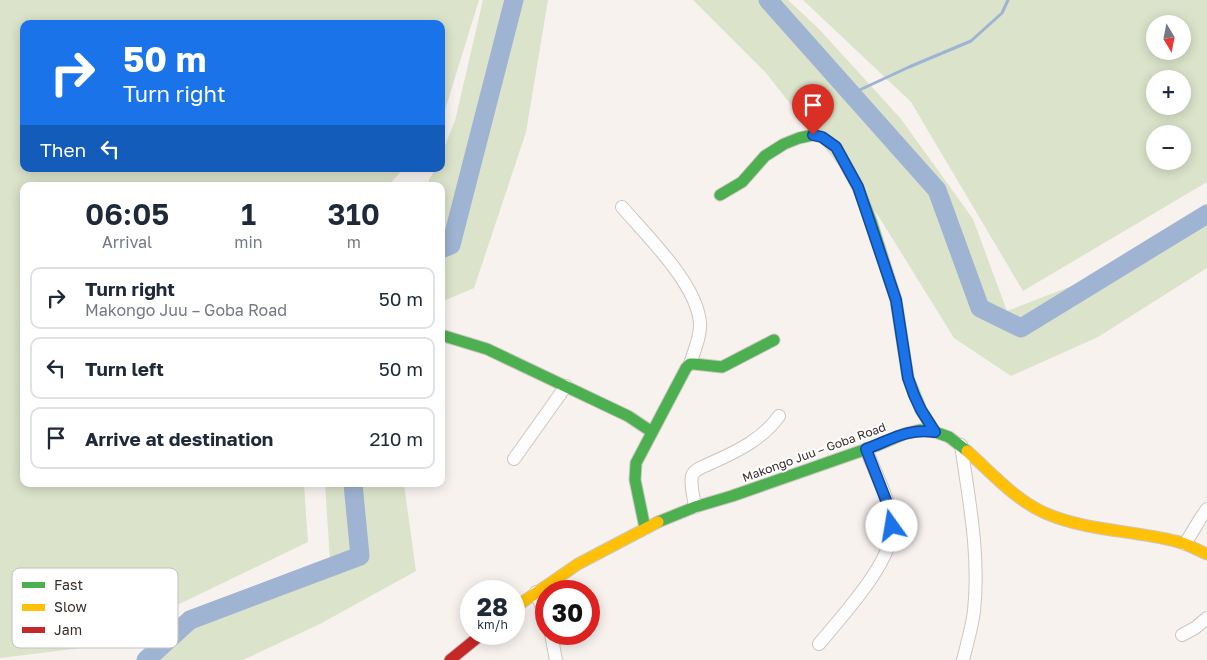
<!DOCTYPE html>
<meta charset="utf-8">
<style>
body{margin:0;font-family:"Golos Text",sans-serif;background:#f6f6f7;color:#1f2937;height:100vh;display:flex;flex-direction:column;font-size:19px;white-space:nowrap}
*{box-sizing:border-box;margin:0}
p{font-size:16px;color:#747a83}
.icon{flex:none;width:28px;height:28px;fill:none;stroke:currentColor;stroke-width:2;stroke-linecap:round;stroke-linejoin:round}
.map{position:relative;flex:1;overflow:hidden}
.side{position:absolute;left:20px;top:182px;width:425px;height:305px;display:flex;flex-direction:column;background:#fff;border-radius:10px;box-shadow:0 2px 12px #0003}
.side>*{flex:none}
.guide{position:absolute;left:20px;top:20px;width:425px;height:152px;border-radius:10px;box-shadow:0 2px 12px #0003;background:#1a73e8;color:#fff;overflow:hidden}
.needle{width:32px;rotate:170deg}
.tools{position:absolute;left:1146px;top:15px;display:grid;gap:10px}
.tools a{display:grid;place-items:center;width:45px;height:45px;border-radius:50%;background:#fff;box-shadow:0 2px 12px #0003;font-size:25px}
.speed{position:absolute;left:460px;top:580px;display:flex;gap:10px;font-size:25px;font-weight:700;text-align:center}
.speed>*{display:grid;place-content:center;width:65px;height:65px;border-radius:50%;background:#fff;box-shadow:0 2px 12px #0003;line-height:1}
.speed small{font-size:12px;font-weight:400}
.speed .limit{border:8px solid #d22;background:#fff;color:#111}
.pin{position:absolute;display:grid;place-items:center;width:42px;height:42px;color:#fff;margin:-51px -21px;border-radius:50% 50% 50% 0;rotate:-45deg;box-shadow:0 0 5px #0007}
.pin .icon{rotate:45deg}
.me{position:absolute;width:55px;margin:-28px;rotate:347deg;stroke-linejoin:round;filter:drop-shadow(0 0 4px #0008)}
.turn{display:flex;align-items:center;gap:18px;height:105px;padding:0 20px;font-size:22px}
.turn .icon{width:65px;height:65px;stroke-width:2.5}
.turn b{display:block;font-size:35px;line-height:42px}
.then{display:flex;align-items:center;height:48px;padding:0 20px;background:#0003;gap:10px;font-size:19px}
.eta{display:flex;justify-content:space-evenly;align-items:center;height:85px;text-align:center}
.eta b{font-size:30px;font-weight:600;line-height:35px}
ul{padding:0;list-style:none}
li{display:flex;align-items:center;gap:15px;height:62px;margin:0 10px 8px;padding:0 10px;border:2px solid #e0e1e3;border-radius:10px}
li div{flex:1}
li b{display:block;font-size:19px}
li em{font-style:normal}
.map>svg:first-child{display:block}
.green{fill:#dbe3ca;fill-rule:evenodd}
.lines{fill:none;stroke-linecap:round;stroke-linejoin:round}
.stream{stroke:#9eb4d2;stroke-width:3}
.river{stroke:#9eb4d2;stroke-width:19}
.street-casing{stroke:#cdc5c1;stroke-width:14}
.fast-casing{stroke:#cdc5c1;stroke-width:13}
.slow-casing{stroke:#cdc5c1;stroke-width:13}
.jam-casing{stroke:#cdc5c1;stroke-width:13}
.street{stroke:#fefdfd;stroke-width:12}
.fast{stroke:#4caf50;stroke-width:11}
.slow{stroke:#ffc107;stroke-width:11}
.jam{stroke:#c62828;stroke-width:11}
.route-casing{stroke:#114b97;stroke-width:12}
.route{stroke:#1a73e8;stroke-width:9}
.labels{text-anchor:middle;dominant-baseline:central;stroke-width:4;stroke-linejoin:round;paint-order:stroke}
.street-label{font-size:12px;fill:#392f29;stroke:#fff}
.key{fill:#fff;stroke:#c4c1bf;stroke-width:1}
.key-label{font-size:14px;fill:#392f29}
</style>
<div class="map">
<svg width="1207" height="660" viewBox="0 0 1207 660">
<rect width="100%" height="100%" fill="#f8f2ef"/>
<path class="green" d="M 0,0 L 479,0 L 441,123 L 441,24 L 24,24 L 24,169 L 403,169 L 388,186 L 24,186 L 24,484 L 304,484 L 308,542 L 90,647 L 0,658 Z
M 483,0 L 548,0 L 526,132 L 474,288 L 441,302 L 441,186 L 426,186 L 435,169 L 441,169 L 441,155 L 455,121 Z
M 693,0 L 788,0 L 819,29 L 901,119 L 973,219 L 1007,311 L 1118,268 L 1207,205 L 1207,268 L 1098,337 L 1011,376 L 954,338 L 879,217 L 766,73 Z
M 803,0 L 1207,0 L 1207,182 L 1023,291 L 911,102 ZM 1155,24 L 1182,24 L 1182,51 L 1155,51 ZM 1155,79 L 1182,79 L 1182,106 L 1155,106 ZM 1155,134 L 1182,134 L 1182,161 L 1155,161 Z
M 325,484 L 404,484 L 416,571 L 320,624 L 243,660 L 143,660 L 209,606 L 330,560 Z"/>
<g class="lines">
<path class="stream" d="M 851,94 L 909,67 L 971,41 L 1002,13 L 1008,0"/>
<path class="river" d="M 768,0 L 937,190 L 980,308 L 1021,328 L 1207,214
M 441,249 L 451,245 L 514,0
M 146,660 L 190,620 L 360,556 L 353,484"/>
<g class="street-casing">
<path id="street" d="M 622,207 C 647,236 697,284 700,323 C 701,336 694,351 690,364
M 961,445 C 969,500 980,555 974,611 C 972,627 967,644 963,660
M 514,459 L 566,386
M 695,507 C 694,498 690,485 692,476 C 694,469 705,466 711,463 C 736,452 763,439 779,416
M 1185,544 L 1202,516 L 1207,509
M 536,592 L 546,618
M 551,634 L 556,660
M 1182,635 L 1195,628 L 1207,618
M 819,644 C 841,617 895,560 892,525 C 890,499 875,473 866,449"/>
</g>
<g class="fast-casing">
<path id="fast" d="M 720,195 L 742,182 L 765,156 L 784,144 L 799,138 L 813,135 L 822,137 L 836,147 L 858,187 L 871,221 L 896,300 L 908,378 L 921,410 L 935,432
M 441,335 L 487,349 L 628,416 L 652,432
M 658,522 L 695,507 L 732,496 L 878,445 L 904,434 L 920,430 L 935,432 L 949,437 L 967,451
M 645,528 L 635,480 L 636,463 L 686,368 L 690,364 L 694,364 L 722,367 L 774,340"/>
</g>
<g class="slow-casing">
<path id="slow" d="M 967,451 C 991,472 1015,500 1045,513 C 1086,531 1132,530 1175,541 C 1186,543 1197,550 1207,554
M 514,608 L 578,564 L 658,522"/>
</g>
<g class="jam-casing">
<path id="jam" d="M 450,660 L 482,634"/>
</g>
<use href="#street" class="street"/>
<use href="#fast" class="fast"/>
<use href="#slow" class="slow"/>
<use href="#jam" class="jam"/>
</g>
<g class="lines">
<g class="route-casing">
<path id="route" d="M 813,135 L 822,137 L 836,147 L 858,187 L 896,300 L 908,378 L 914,395 L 921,410 L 935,432 C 907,428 891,440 866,449 L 889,508 L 892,526"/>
</g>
<use href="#route" class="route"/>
</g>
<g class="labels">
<g class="street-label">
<text transform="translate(814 452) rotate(-20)">Makongo Juu – Goba Road</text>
</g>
</g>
<rect x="12" y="568" width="166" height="80" rx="8" class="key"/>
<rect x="22" y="582" width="23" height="6" fill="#4caf50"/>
<rect x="22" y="604" width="23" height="7" fill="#ffc107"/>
<rect x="22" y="627" width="23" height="6" fill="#c62828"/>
<g class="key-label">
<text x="54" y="590">Fast</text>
<text x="54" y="612">Slow</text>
<text x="54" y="635">Jam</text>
</g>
</svg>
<div class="tools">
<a><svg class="needle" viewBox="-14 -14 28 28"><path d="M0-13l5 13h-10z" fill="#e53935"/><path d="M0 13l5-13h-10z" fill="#747a83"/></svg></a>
<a>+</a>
<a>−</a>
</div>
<div class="speed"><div>28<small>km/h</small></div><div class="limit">30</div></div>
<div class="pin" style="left:813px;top:135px;background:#d93025"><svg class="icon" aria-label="arrive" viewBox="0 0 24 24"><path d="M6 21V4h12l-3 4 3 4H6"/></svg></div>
<svg class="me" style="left:892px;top:526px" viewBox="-20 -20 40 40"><circle r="19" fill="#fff"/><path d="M0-13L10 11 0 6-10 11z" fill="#1a73e8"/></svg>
<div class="guide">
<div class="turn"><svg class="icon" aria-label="right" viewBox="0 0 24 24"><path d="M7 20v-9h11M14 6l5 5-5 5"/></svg><div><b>50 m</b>Turn right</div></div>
<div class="then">Then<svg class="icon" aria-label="left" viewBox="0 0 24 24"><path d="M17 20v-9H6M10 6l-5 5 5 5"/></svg></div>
</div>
<section class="side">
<div class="eta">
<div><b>06:05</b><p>Arrival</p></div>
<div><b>1</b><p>min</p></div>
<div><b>310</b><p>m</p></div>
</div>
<ul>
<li><svg class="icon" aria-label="right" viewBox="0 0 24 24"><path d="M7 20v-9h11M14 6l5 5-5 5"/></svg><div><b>Turn right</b><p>Makongo Juu – Goba Road</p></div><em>50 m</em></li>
<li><svg class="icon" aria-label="left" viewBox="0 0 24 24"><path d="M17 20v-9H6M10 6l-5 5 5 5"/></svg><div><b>Turn left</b></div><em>50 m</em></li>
<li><svg class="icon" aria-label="arrive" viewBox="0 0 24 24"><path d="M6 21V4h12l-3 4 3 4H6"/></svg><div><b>Arrive at destination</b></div><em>210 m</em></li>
</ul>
</section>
</div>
